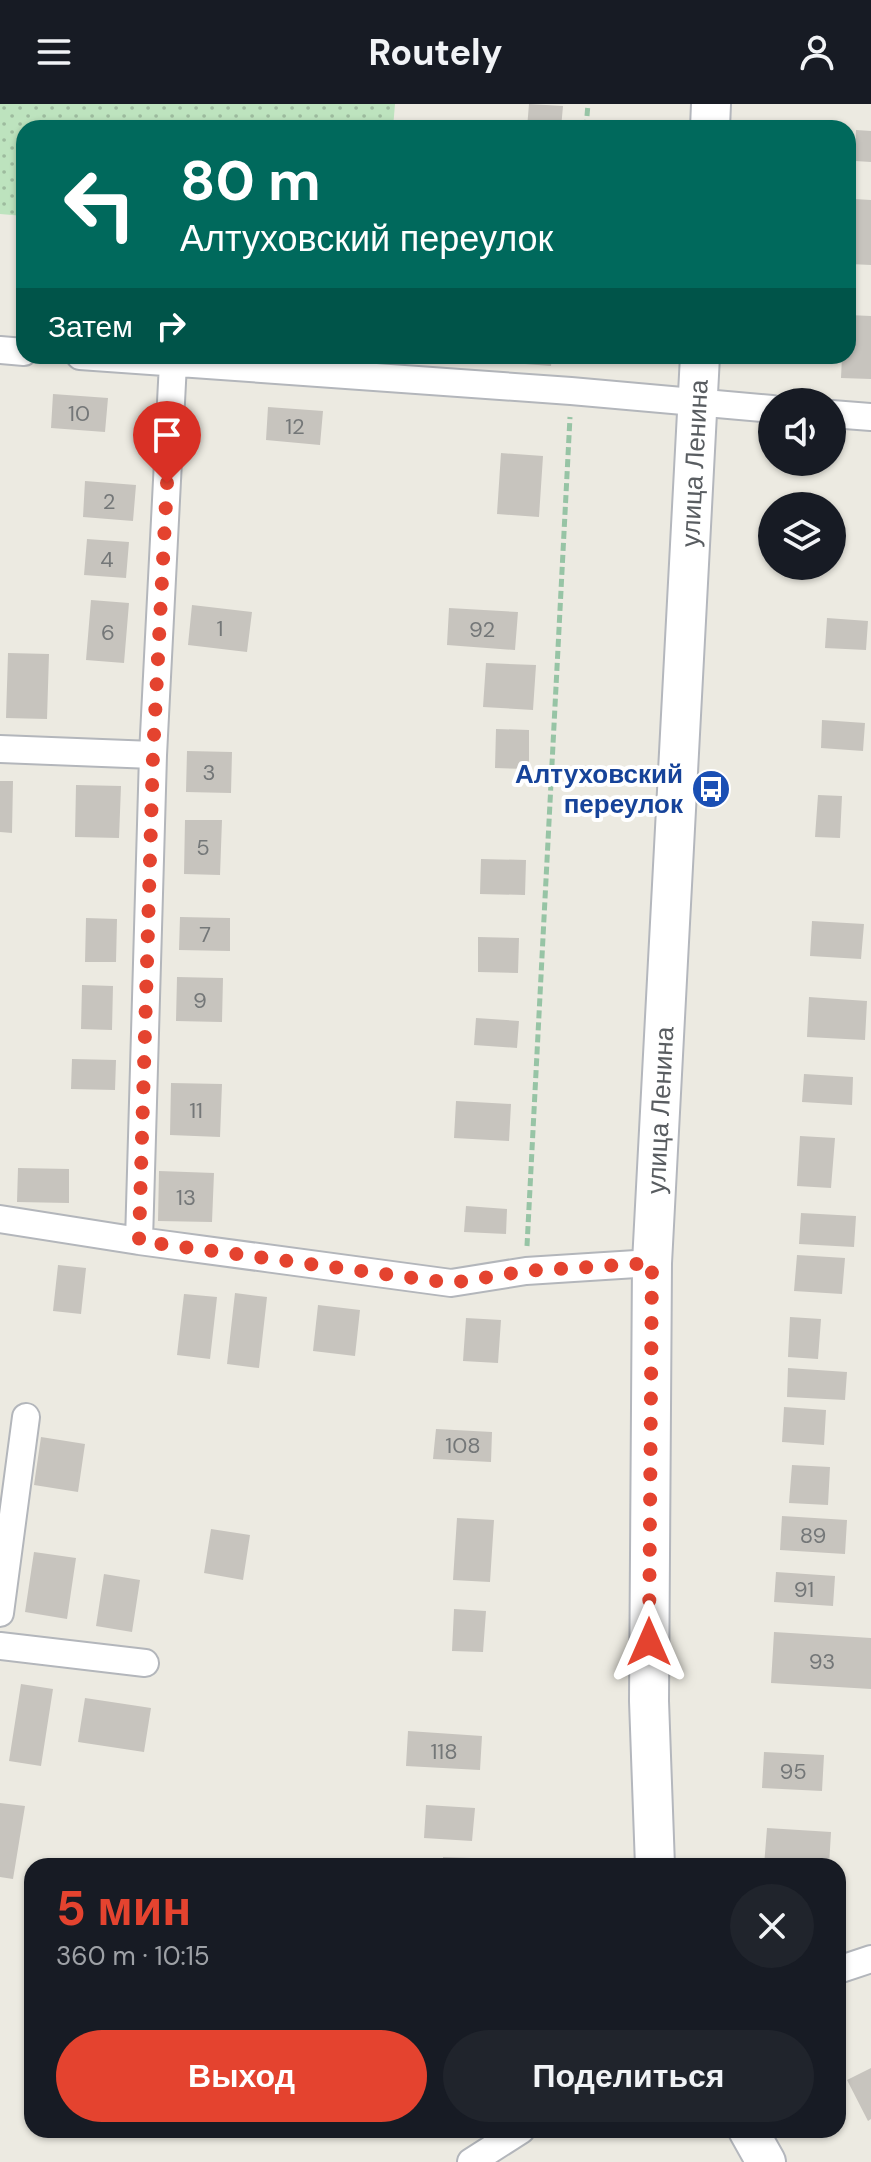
<!DOCTYPE html>
<html lang="ru">
<meta charset="utf-8">
<style>
body{margin:0;font-family:"DM Sans",sans-serif;background:#20242c;color:#f1f3f6;height:100vh;display:flex;flex-direction:column;font-size:30px;white-space:nowrap}
*{box-sizing:border-box;margin:0}
p{font-size:26px;color:#9ea1a6}
.icon{flex:none;width:44px;height:44px;fill:none;stroke:currentColor;stroke-width:2;stroke-linecap:round;stroke-linejoin:round}
.map{position:relative;flex:1;overflow:hidden}
.drawer{position:absolute;left:24px;top:1754px;width:822px;height:280px;display:flex;flex-direction:column;background:#171b24;border-radius:24px;box-shadow:0 2px 6px #0004}
.drawer>*{flex:none}
.hud{position:absolute;left:16px;top:16px;width:840px;height:244px;border-radius:24px;box-shadow:0 2px 6px #0004;background:#00695c;color:#fff;overflow:hidden}
.buttons{position:absolute;left:758px;top:284px;display:grid;gap:16px}
.buttons a{display:grid;place-items:center;width:88px;height:88px;border-radius:50%;background:#171b24;box-shadow:0 2px 6px #0004;font-size:40px}
.pin{position:absolute;display:grid;place-items:center;width:68px;height:68px;color:#fff;margin:-82px -34px;border-radius:50% 50% 50% 0;rotate:-45deg;box-shadow:0 0 8px #0007}
.pin .icon{rotate:45deg}
.me{position:absolute;width:88px;margin:-44px;rotate:0deg;stroke-linejoin:round;filter:drop-shadow(0 0 6px #0008)}
.turn{display:flex;align-items:center;gap:28px;height:168px;padding:0 32px;font-size:36px}
.turn .icon{width:104px;height:104px;stroke-width:2.5}
.turn b{display:block;font-size:56px;line-height:68px}
.then{display:flex;align-items:center;height:76px;padding:0 32px;background:#0003;gap:16px;font-size:30px}
.round{display:grid;place-items:center;flex:none;width:84px;height:84px;border-radius:42px;background:#20242c}
.head{display:flex;align-items:center;justify-content:space-between;height:136px;padding:0 32px}
h1{font-size:48px;font-weight:700;line-height:60px;color:#e4432f}
.primary-button{display:flex;gap:16px;margin-top:auto;padding:16px 32px}
.primary-button a{flex:1;height:92px;border-radius:48px;background:#e4432f;color:#fff;font-size:32px;font-weight:700;line-height:92px;text-align:center}
.primary-button a+a{background:#20242c;color:#f1f3f6}
header{display:flex;justify-content:space-between;align-items:center;height:104px;padding:0 32px;background:#171b24;font-size:36px;font-weight:700}
.map>svg:first-child{display:block}
.garden{fill:url(#garden-dots)}
.building{fill:#c7c4be}
.lines{fill:none;stroke-linecap:round;stroke-linejoin:round}
.street-casing{stroke:#b3b6bb;stroke-width:30}
.secondary-casing{stroke:#b4b7bd;stroke-width:42}
.path{stroke:#97c4a5;stroke-width:5;stroke-dasharray:8 4;stroke-linecap:butt}
.street{stroke:#fff;stroke-width:26}
.secondary{stroke:#fff;stroke-width:38}
.route{stroke:#e4432f;stroke-width:14;stroke-dasharray:0 25.2}
.labels{text-anchor:middle;dominant-baseline:central;stroke-width:8;stroke-linejoin:round;paint-order:stroke}
.number-label{font-size:22px;fill:#747778}
.street-label{font-size:26px;fill:#595d61;stroke:#fff}
.transit-label{font-size:26px;font-weight:bold;fill:#164399;stroke:#fff;text-anchor:end}
</style>
<header><svg class="icon" aria-label="menu" viewBox="0 0 24 24"><path d="M4 6h16M4 12h16M4 18h16"/></svg>Routely<svg class="icon" aria-label="person" viewBox="0 0 24 24"><circle cx="12" cy="8" r="4"/><path d="M4 21q1-7 8-7t8 7"/></svg></header>
<div class="map">
<svg width="871" height="2058" viewBox="0 0 871 2058">
<defs>
<pattern id="garden-dots" width="8" height="8" patternUnits="userSpaceOnUse" patternTransform="scale(2)"><rect width="8" height="8" fill="#bde3be"/><path d="M2 2h.1M6 6h.1" fill="none" stroke="#9dbb9e" stroke-width="1.8" stroke-linecap="round"/></pattern>
</defs>
<rect width="100%" height="100%" fill="#eceae1"/>
<path class="garden" d="M 0,0 L 395,0 L 393,24 L 24,24 L 24,112 L 0,110 Z"/>
<path class="building" d="M 529,0 L 563,2 L 561,24 L 527,24 Z
M 856,26 L 871,27 L 871,58 L 855,57 Z
M 854,95 L 871,96 L 871,161 L 850,160 Z
M 848,211 L 871,212 L 871,275 L 841,274 L 842,252 L 848,252 Z
M 512,252 L 552,252 L 551,262 L 512,259 Z
M 53,290 L 108,294 L 105,328 L 51,324 Z
M 268,303 L 323,307 L 320,341 L 266,336 Z
M 501,349 L 543,352 L 539,413 L 497,410 Z
M 85,377 L 136,381 L 133,417 L 83,413 Z
M 87,435 L 129,438 L 126,474 L 84,471 Z
M 91,496 L 129,499 L 124,559 L 86,556 Z
M 192,501 L 252,508 L 247,548 L 188,541 Z
M 449,504 L 518,508 L 515,546 L 447,541 Z
M 827,514 L 868,517 L 866,546 L 825,544 Z
M 8,549 L 49,550 L 47,615 L 6,614 Z
M 486,559 L 536,561 L 533,606 L 483,603 Z
M 822,616 L 865,619 L 863,647 L 821,644 Z
M 496,625 L 529,626 L 529,665 L 495,664 Z
M 187,647 L 232,648 L 231,689 L 186,688 Z
M 0,677 L 13,677 L 12,729 L 0,728 Z
M 76,681 L 121,682 L 119,734 L 75,733 Z
M 818,691 L 842,692 L 840,734 L 815,733 Z
M 185,716 L 222,716 L 220,771 L 184,770 Z
M 481,755 L 526,756 L 525,791 L 480,790 Z
M 180,813 L 230,814 L 230,847 L 179,846 Z
M 86,814 L 117,815 L 116,858 L 85,858 Z
M 812,817 L 864,820 L 861,855 L 810,852 Z
M 478,833 L 519,834 L 518,869 L 478,868 Z
M 177,873 L 223,874 L 222,918 L 176,917 Z
M 82,881 L 113,882 L 112,926 L 81,925 Z
M 809,893 L 867,897 L 865,936 L 807,933 Z
M 476,914 L 519,917 L 517,944 L 474,941 Z
M 72,955 L 116,956 L 115,986 L 71,985 Z
M 804,970 L 853,973 L 852,1001 L 802,998 Z
M 171,979 L 222,980 L 220,1033 L 170,1031 Z
M 456,997 L 511,1000 L 509,1037 L 454,1034 Z
M 800,1032 L 835,1034 L 831,1084 L 797,1082 Z
M 18,1064 L 69,1065 L 69,1099 L 17,1098 Z
M 159,1067 L 214,1069 L 212,1118 L 158,1117 Z
M 466,1102 L 507,1105 L 506,1130 L 464,1128 Z
M 801,1109 L 856,1112 L 854,1143 L 799,1140 Z
M 797,1151 L 845,1154 L 842,1190 L 794,1187 Z
M 58,1161 L 86,1164 L 81,1210 L 53,1207 Z
M 235,1189 L 267,1193 L 259,1264 L 227,1260 Z
M 184,1190 L 217,1193 L 210,1255 L 177,1251 Z
M 318,1201 L 360,1206 L 355,1252 L 313,1247 Z
M 790,1213 L 821,1215 L 818,1255 L 788,1253 Z
M 466,1214 L 501,1216 L 498,1259 L 463,1257 Z
M 788,1264 L 847,1268 L 845,1296 L 787,1293 Z
M 784,1303 L 826,1306 L 824,1341 L 782,1338 Z
M 436,1325 L 492,1328 L 491,1358 L 433,1355 Z
M 41,1333 L 85,1340 L 78,1388 L 34,1381 Z
M 792,1361 L 830,1363 L 828,1401 L 789,1399 Z
M 782,1412 L 847,1416 L 845,1450 L 780,1446 Z
M 457,1414 L 494,1416 L 490,1478 L 453,1476 Z
M 211,1425 L 250,1431 L 243,1476 L 204,1469 Z
M 34,1448 L 76,1454 L 67,1515 L 25,1508 Z
M 776,1468 L 835,1472 L 833,1502 L 774,1498 Z
M 104,1470 L 140,1476 L 132,1528 L 96,1522 Z
M 454,1505 L 486,1507 L 483,1548 L 452,1547 Z
M 774,1528 L 871,1534 L 871,1585 L 771,1579 Z
M 21,1580 L 53,1585 L 41,1662 L 9,1657 Z
M 85,1594 L 151,1604 L 144,1648 L 78,1638 Z
M 408,1627 L 482,1632 L 480,1666 L 406,1662 Z
M 764,1648 L 824,1651 L 822,1687 L 762,1684 Z
M 0,1699 L 25,1702 L 13,1775 L 0,1773 Z
M 426,1701 L 475,1704 L 472,1737 L 424,1734 Z
M 767,1724 L 831,1728 L 829,1762 L 764,1762 Z
M 443,1753 L 471,1754 L 471,1762 L 443,1762 Z
M 871,1964 L 871,2015 L 868,2017 L 847,1976 Z"/>
<g class="lines">
<g class="street-casing">
<path id="street" d="M 0,246 L 24,248
M 80,252 L 571,287 L 772,305
M 832,310 L 871,313
M 0,645 L 153,651
M 0,1115 L 139,1137 L 451,1179 L 526,1167 L 652,1159
M 139,1137 L 153,651 L 173,259
M 0,1509 L 26,1313
M 0,1542 L 145,1559
M 838,1866 L 871,1855
M 471,2058 L 521,2026"/>
</g>
<g class="secondary-casing">
<g id="secondary">
<path d="M 710,24 L 711,0"/>
<path id="s1" d="M 655,1762 L 649,1597 L 652,1159 L 700,252"/>
<path d="M 748,2026 L 766,2058"/>
</g>
</g>
<path class="path" d="M 586,24 L 588,0
M 527,1142 L 570,313"/>
<use href="#street" class="street"/>
<use href="#secondary" class="secondary"/>
</g>
<g class="lines">
<path class="route" d="M 167,379 L 153,651 L 139,1137 L 451,1179 L 526,1167 L 652,1159 L 649,1538"/>
</g>
<defs>
<g id="bus-disc" transform="scale(2)"><circle r="9.5" fill="#1a4fb4" stroke="#fff"/><path d="M-5-6H5V4H4V6H2V4H-2V6H-4V4H-5ZM-3.5-4V0h7V-4ZM-3.5 1.2v1.5H-2V1.2ZM2 1.2v1.5H3.5V1.2Z" fill="#fff"/></g>
</defs>
<g fill-rule="evenodd">
<use href="#bus-disc" x="711" y="685"/>
</g>
<g class="labels">
<g class="number-label">
<text x="79" y="309">10</text>
<text x="295" y="322">12</text>
<text x="109" y="397">2</text>
<text x="107" y="455">4</text>
<text x="220" y="524">1</text>
<text x="482" y="525">92</text>
<text x="108" y="528">6</text>
<text x="209" y="668">3</text>
<text x="203" y="743">5</text>
<text x="205" y="830">7</text>
<text x="200" y="896">9</text>
<text x="196" y="1006">11</text>
<text x="186" y="1093">13</text>
<text x="463" y="1341">108</text>
<text x="813" y="1431">89</text>
<text x="804" y="1485">91</text>
<text x="822" y="1557">93</text>
<text x="444" y="1647">118</text>
<text x="793" y="1667">95</text>
</g>
<g class="street-label">
<text stroke="none"><textPath href="#s1" startOffset="1404">улица Ленина</textPath></text>
<text stroke="none"><textPath href="#s1" startOffset="756">улица Ленина</textPath></text>
</g>
<g class="transit-label">
<text x="683" y="670">Алтуховский<tspan x="683" dy="30">переулок</tspan></text>
</g>
</g>
</svg>
<div class="buttons">
<a><svg class="icon" aria-label="sound" viewBox="0 0 24 24"><path d="M4 9h4l5-4v14l-5-4H4zM17 9q2 3 0 6"/></svg></a>
<a><svg class="icon" aria-label="layers" viewBox="0 0 24 24"><path d="M12 4l9 5-9 5-9-5zM3 14l9 5 9-5"/></svg></a>
</div>
<div class="pin" style="left:167px;top:379px;background:#d93025"><svg class="icon" aria-label="arrive" viewBox="0 0 24 24"><path d="M6 21V4h12l-3 4 3 4H6"/></svg></div>
<svg class="me" style="left:649px;top:1538px" viewBox="-20 -20 40 40"><path d="M0-17L14 15 0 8-14 15z" fill="#e4432f" stroke="#fff" stroke-width="4"/></svg>
<div class="hud">
<div class="turn"><svg class="icon" aria-label="left" viewBox="0 0 24 24"><path d="M17 20v-9H6M10 6l-5 5 5 5"/></svg><div><b>80 m</b>Алтуховский переулок</div></div>
<div class="then">Затем<svg class="icon" aria-label="right" viewBox="0 0 24 24"><path d="M7 20v-9h11M14 6l5 5-5 5"/></svg></div>
</div>
<section class="drawer">
<div class="head"><div><h1>5 мин</h1><p>360 m · 10:15</p></div><a class="round"><svg class="icon" aria-label="close" viewBox="0 0 24 24"><path d="M6 6l12 12M18 6L6 18"/></svg></a></div>
<div class="primary-button"><a>Выход</a><a>Поделиться</a></div>
</section>
</div>
